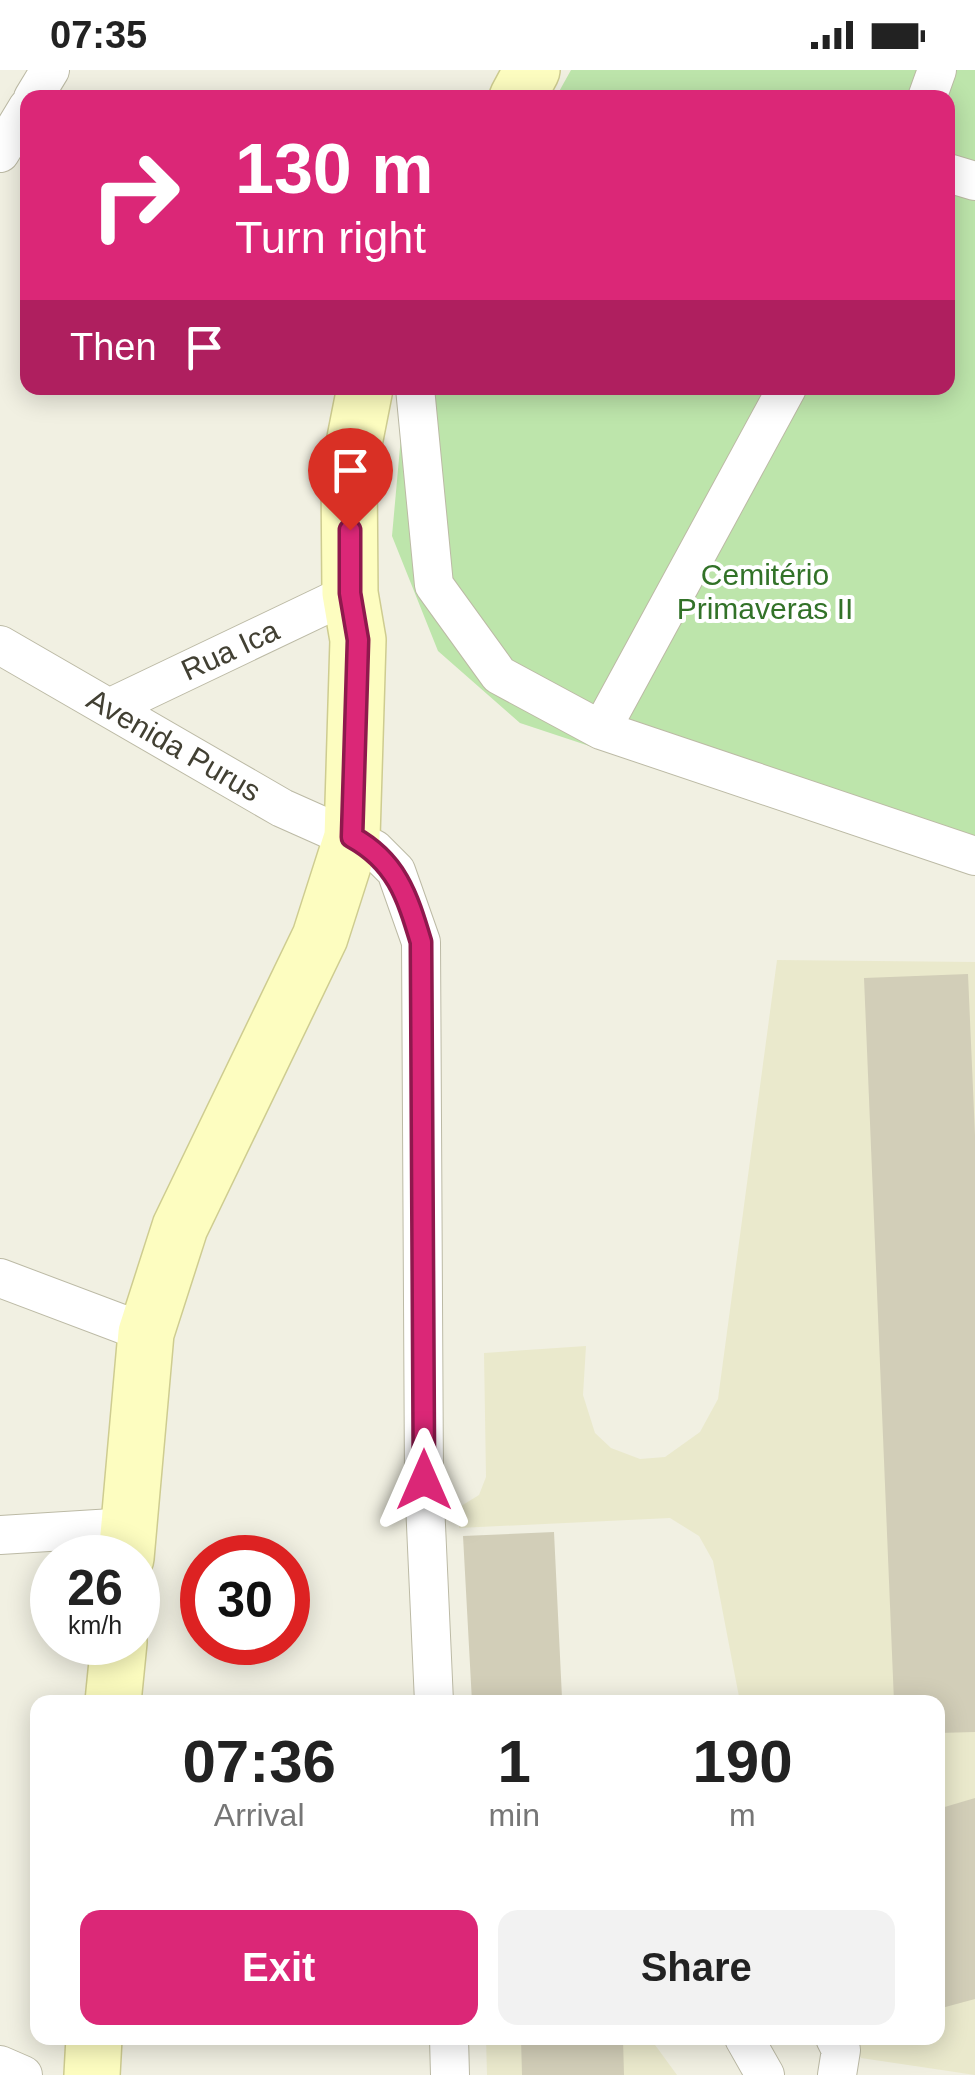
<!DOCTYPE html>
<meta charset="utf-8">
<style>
body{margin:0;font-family:Arial,sans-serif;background:#f2f2f2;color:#222;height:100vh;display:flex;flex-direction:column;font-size:38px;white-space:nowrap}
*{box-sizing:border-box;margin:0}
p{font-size:32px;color:#767676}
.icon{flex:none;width:55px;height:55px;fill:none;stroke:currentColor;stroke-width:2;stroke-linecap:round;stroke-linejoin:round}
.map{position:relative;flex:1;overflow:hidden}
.drawer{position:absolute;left:30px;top:1625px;width:915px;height:350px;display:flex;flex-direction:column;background:#fff;border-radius:20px;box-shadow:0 5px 25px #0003}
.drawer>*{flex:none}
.top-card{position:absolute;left:20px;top:20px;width:935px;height:305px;border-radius:20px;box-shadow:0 5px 25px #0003;background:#db2777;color:#fff;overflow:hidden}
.speed{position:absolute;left:30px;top:1465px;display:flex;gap:20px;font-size:50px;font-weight:700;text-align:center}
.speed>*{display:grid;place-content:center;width:130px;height:130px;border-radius:50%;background:#fff;box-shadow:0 5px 25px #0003;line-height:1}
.speed small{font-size:25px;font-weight:400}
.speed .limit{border:15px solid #d22;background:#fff;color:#111}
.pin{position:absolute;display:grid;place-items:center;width:85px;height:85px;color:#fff;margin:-102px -42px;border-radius:50% 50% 50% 0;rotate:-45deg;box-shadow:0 0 10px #0007}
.pin .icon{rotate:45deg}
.me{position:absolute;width:110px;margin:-55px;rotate:0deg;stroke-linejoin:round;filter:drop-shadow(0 0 8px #0008)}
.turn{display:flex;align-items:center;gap:35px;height:210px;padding:0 50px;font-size:45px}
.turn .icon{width:130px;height:130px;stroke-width:2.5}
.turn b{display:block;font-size:70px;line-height:85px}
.then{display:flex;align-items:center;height:95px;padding:0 50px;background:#0003;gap:20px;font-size:38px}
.eta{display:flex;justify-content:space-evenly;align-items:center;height:170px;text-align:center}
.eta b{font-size:60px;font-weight:700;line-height:70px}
.cta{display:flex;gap:20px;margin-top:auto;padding:20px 50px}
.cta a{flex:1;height:115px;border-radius:20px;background:#db2777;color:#fff;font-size:40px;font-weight:700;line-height:115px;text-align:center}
.cta a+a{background:#f2f2f2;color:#222}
.status{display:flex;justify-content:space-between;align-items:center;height:70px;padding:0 50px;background:#fff;direction:ltr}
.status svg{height:28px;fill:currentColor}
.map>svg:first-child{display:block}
.education{fill:#eae9cc}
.green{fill:#bde5ab}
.building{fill:#d2ceb8}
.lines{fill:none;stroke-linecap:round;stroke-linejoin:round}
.street-casing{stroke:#bcbaa5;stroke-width:40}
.secondary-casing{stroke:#cecc90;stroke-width:58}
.street{stroke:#fff;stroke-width:38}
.secondary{stroke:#fdfdc0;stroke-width:55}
.route-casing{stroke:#8e194d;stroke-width:25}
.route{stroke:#db2777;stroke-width:18}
.labels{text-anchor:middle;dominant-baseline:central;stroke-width:8;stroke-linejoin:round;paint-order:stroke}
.park-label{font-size:30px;fill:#327228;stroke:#fff}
.street-label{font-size:30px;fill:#424033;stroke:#fff}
</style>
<div class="status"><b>07:35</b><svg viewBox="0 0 49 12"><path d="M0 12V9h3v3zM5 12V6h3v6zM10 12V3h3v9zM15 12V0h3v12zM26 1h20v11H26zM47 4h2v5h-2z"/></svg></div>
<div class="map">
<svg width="975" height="2005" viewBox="0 0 975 2005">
<rect width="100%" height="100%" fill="#f1f0e2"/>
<path class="education" d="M 777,890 L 975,892 L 975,2005 L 861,1988 L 851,1968 L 938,1968 L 938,1632 L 740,1632 L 713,1491 L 699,1466 L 670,1448 L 459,1458 L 461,1436 L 479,1425 L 486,1407 L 484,1283 L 586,1276 L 583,1325 L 595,1363 L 611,1378 L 640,1389 L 665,1387 L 700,1362 L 718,1329 Z
M 486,1968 L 650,1968 L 677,2005 L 487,2005 Z"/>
<path class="green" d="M 571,0 L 975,0 L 975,804 L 520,653 L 438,581 L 392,466 L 403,344 L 412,318 L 948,318 L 948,28 L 556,27 Z"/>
<path class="building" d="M 968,904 L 975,1065 L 975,1662 L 938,1663 L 938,1632 L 894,1632 L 864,908 Z
M 554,1462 L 562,1628 L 472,1632 L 463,1466 Z
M 975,1728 L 975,1929 L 938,1939 L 938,1739 Z
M 521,1968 L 623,1969 L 624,2005 L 522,2005 Z"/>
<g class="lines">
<g class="street-casing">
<path id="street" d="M 33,28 L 50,0
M 927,28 L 937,0
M 0,83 L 28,37
M 948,103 L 975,111
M 415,318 L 434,515 L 499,605 L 601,660 L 975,786
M 0,575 L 282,738 L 374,779 L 396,801 L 421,872 L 424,1411 L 434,1632
M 109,638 L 350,523
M 601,660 L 787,318
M 0,1208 L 146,1263
M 0,1465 L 129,1457
M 449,1968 L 450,2005
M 744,1968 L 765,2005
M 835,1968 L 841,1980 L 837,2005
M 0,1995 L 23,2005"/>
</g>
<g class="secondary-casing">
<path id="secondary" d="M 517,28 L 532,0
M 126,1488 L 146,1263 L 180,1157 L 320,867 L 352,767 L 358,570 L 350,523 L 349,399 L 365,318
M 113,1632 L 119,1572
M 92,2005 L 94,1968"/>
</g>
<use href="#street" class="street"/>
<use href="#secondary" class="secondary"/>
</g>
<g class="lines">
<g class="route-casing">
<path id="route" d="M 350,460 L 350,523 L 358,570 L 352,767 C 396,791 407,825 421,872 L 424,1410"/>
</g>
<use href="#route" class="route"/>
</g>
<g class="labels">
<g class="park-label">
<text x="765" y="504">Cemitério<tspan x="765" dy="34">Primaveras II</tspan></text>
</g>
<g class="street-label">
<text transform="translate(230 580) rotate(-25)">Rua Ica</text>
<text transform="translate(174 675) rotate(30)">Avenida Purus</text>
</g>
</g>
</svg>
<div class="speed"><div>26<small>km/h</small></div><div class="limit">30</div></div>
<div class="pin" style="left:350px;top:460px;background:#d93025"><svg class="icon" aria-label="arrive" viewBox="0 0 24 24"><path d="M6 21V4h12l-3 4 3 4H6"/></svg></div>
<svg class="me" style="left:424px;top:1410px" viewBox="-20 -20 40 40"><path d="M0-17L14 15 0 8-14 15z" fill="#db2777" stroke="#fff" stroke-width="4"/></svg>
<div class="top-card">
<div class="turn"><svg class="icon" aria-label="right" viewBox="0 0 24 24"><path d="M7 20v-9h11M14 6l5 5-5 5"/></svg><div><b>130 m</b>Turn right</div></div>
<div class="then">Then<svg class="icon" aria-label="arrive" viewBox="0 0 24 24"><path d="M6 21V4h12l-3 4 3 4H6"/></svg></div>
</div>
<section class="drawer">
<div class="eta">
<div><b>07:36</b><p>Arrival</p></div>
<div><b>1</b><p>min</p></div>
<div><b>190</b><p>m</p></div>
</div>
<div class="cta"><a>Exit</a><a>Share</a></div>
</section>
</div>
